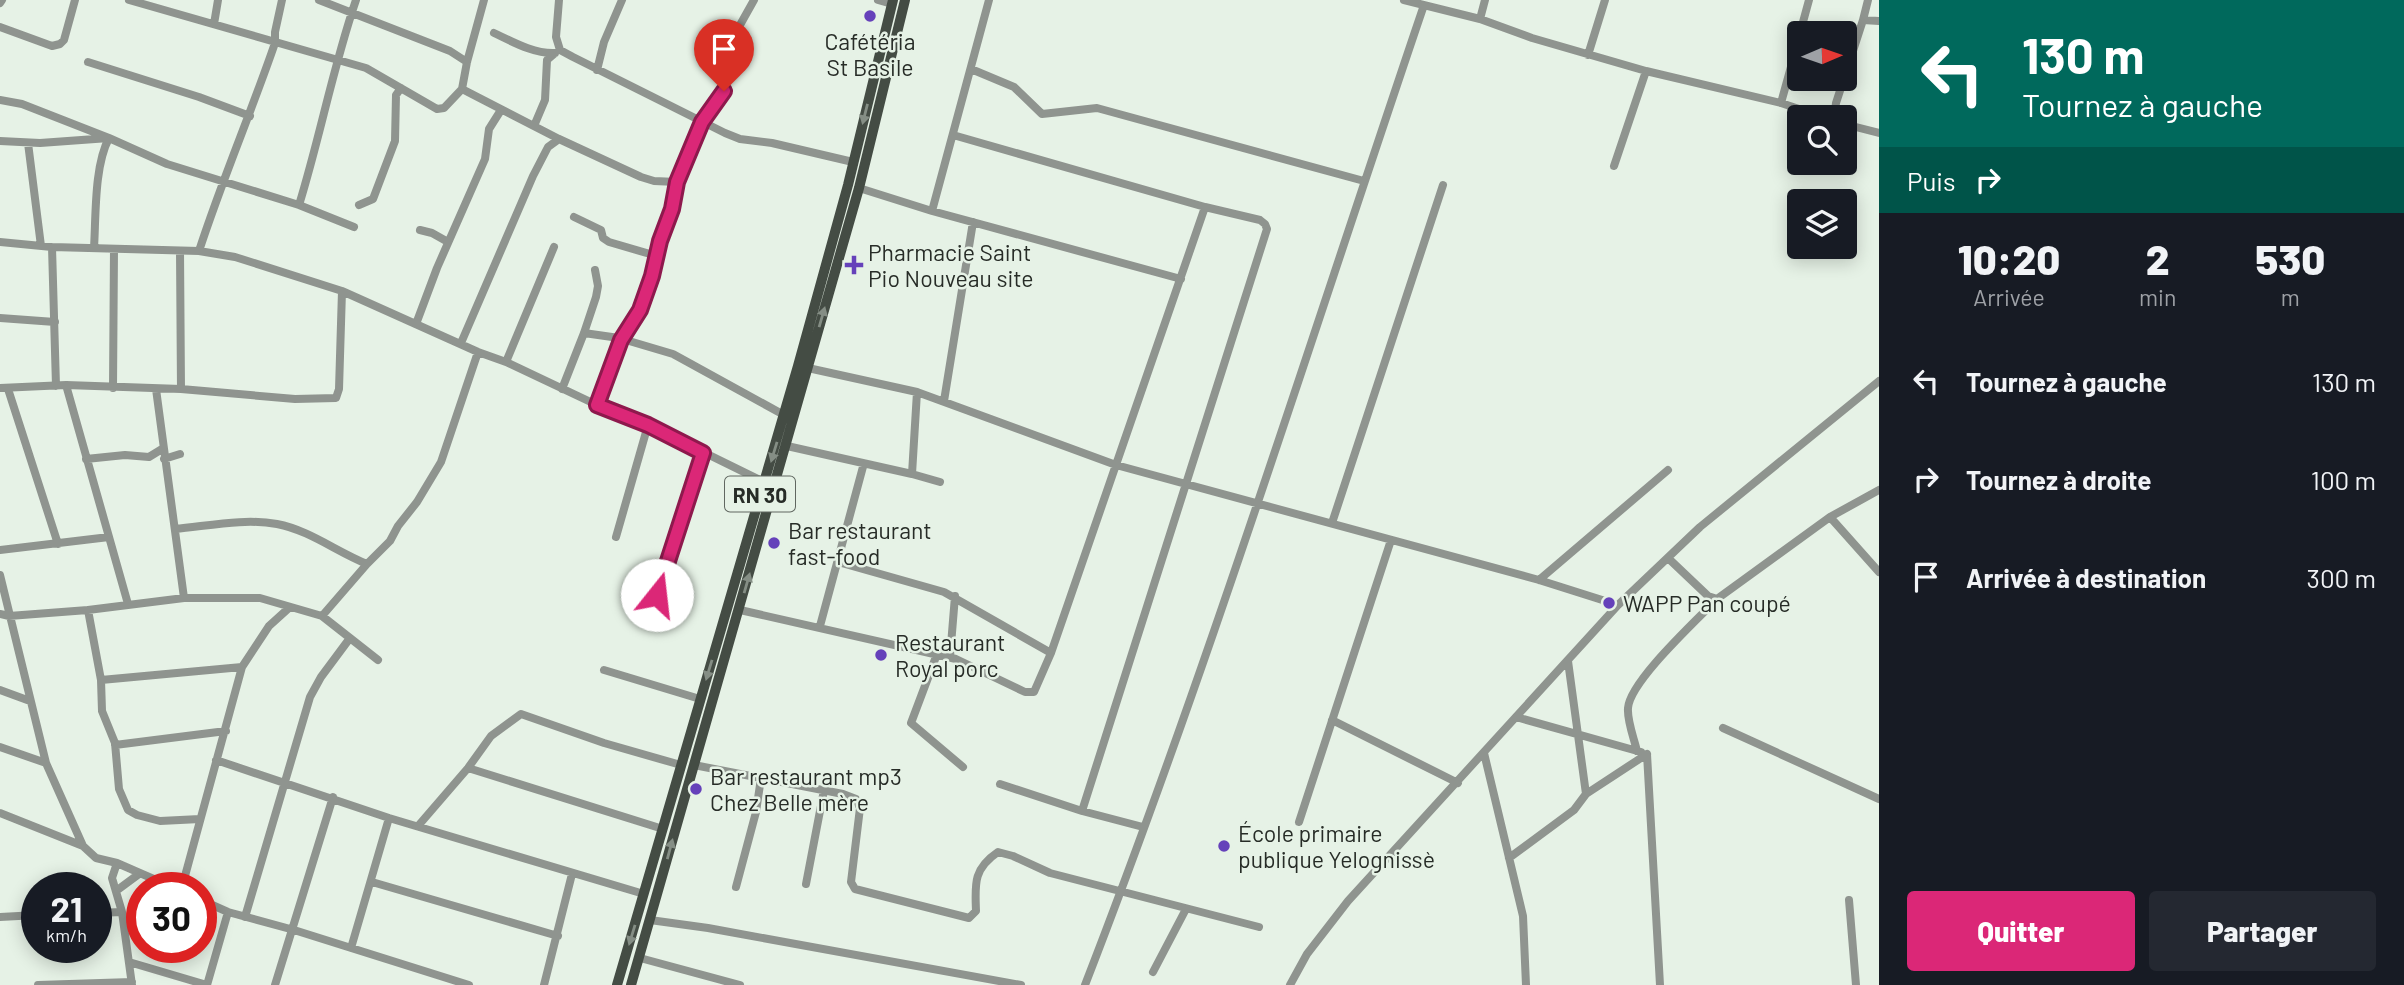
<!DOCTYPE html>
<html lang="fr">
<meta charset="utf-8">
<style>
body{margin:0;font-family:Barlow,sans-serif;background:#242831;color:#f1f3f6;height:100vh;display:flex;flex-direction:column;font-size:26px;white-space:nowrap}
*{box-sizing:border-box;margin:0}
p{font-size:23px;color:#9ea1a6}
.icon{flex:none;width:38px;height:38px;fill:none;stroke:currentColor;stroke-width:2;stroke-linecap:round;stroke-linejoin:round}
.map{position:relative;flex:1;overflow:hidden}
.panel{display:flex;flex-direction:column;background:#171b24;width:525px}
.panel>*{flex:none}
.banner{background:#00695c;color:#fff;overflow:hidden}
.needle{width:46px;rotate:88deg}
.fabs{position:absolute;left:1787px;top:21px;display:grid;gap:14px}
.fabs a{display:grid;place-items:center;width:70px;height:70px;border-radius:7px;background:#171b24;box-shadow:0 4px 18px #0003;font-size:35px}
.speed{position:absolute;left:21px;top:872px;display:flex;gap:14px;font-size:35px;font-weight:700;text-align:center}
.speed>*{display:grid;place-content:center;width:91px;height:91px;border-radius:50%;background:#171b24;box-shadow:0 4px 18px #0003;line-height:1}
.speed small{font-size:18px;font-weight:400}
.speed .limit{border:10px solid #d22;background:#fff;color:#111}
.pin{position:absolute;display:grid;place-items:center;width:60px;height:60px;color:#fff;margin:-72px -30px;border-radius:50% 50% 50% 0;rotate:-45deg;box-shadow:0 0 7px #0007}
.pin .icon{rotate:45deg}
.me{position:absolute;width:77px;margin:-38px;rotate:16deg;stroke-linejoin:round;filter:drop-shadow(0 0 5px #0008)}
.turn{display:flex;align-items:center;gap:24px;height:147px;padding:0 28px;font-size:32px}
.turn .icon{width:91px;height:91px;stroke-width:2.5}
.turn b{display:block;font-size:49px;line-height:60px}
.then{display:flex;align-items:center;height:66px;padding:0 28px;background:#0003;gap:14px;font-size:26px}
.eta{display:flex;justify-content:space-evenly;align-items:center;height:119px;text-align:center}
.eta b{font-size:42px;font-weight:800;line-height:49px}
.button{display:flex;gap:14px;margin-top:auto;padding:14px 28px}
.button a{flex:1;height:80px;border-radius:7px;background:#db2777;color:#fff;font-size:28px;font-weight:800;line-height:80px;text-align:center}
.button a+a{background:#242831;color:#f1f3f6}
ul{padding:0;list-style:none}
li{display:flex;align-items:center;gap:21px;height:98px;padding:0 28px}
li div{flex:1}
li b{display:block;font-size:26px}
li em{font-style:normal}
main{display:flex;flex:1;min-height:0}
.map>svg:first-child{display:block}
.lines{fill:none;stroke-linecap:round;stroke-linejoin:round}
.minor{stroke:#8f948f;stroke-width:8}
.major{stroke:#444c44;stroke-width:10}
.oneway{fill:#858e85}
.route-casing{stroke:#8e194d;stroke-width:18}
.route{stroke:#db2777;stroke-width:12}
.poi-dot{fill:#6541ba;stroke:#e6f2e6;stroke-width:2.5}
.labels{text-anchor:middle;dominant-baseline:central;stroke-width:5;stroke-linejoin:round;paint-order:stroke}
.shield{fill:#e6f2e6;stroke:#606760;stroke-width:2}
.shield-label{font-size:21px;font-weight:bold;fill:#272c27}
.poi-label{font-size:23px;fill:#272c27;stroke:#e6f2e6;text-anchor:start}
</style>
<main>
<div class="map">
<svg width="1879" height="985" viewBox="0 0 1879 985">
<rect width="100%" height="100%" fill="#e6f2e6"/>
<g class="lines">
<path class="minor" d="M 129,0 L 366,68 L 437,109 L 444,108 L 462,89 L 467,62 L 484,0
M 319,0 L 450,51 L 467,62
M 559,0 L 556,37 L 560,50 L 573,57 L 725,133 L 740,139 L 772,143 L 853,162
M 878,0 L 892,4
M 1404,0 L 1480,19 L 1532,38 L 1646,71 L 1781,103 L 1823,117
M 1868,0 L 1863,20 L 1879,21
M 0,3 L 2,0
M 1480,19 L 1485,0
M 214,24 L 218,0
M 0,27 L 52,46 L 60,44 L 64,40 L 75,0
M 494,33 C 513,42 534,54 555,53
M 1800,33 L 1809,0
M 1588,55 L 1605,0
M 88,62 L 199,97 L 250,116
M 971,69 L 1014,87 L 1042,114 L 1097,108 L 1364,181
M 597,70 L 604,42 L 622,0
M 462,89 L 559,139 L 641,177 L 654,181 L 677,182
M 0,100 L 22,104 L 109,138 C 94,166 96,217 94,248
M 1781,103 L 1799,38
M 1834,117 L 1836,103 L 1863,20
M 1844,124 L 1879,133
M 534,126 L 545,100 L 547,60 L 554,54
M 953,135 L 1205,207 L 1260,220 L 1265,224 L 1267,229 L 1082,811
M 0,141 L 40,143 L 109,138 L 167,164 L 299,205 L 354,227
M 28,143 L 41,246
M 1614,166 L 1646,71
M 859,188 L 932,211 L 1181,279
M 299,205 C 320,137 333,67 356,0
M 359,205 L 373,199 L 395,141 L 396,95 L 401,88
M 932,211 L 989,0
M 574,217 L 601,230 L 603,238 L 609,242 L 657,256
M 420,230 L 432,233 L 448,242
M 0,242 L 52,247 L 199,251 L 235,257 L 342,291 L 478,352 L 506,362 L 597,405 L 648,425 L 764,482
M 52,247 L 56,386
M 180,251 L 181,389
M 199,251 C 222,180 251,113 275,43 L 275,32 L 282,0
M 0,318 L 55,322
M 416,324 L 437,268 L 485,159 L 489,129 L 501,110
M 584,333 L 619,338 L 673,354 L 784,415
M 461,343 L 533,176 L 548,147 L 559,139
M 506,362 L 554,247
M 808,368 L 917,392 L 1116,465 L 1539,580 L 1618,605
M 66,385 L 128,604
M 0,388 L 66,385 L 181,389 L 295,399 L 336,398 L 339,389 L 342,291
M 113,388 L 114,249
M 8,389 L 58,544
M 156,389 L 184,598
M 562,389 L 584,333 L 596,297 L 598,286 L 595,270
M 944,401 L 973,222
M 597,405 L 621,340 L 640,310 L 652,276 L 660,241 L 672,209 L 677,182 L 702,122 L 724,91 L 740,25 L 754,0
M 787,446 L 912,474 L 917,392
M 86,459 L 125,455 L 149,457 L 162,449
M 164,459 L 180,454
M 912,474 L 940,482
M 1830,517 L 1879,572
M 1332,523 L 1443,185
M 175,529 C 208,526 244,518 277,524 C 309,530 337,552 367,564 L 322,616
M 616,537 L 648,425
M 0,550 L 109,537
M 1668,558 L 1708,596 L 1717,599 L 1830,517 L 1879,490
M 838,562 L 944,592 L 1051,653
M 367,564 L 390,541 L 398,526 L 417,502 L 441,462 L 478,352
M 0,575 L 46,763 L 83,846
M 1539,580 L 1668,470
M 648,606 L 657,595 L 703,453
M 88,610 L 101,680 L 102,711 L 115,743 L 119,789 L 128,810 L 137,815 L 160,821 L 200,819
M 740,610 L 956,659 L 1025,692 L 1034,692 L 1051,653 L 1205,207
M 0,614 L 9,616 L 88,610 L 184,598 L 260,598 L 322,616 L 378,660
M 820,626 L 864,463
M 937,654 L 911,723 L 963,767
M 950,657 L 955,596
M 1568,661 L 1586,794
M 604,670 L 700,699
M 101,680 L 242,667
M 0,690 L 30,701
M 1516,717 L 1641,752
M 1332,720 L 1458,783
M 1723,728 L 1879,799
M 115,745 L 226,731
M 0,747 L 46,763
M 1637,751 C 1634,738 1627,721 1628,708 C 1630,681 1697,620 1717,599
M 1484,753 L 1523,916 L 1526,985
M 1647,754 L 1660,985
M 216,760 L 389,818 L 644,894
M 694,765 L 843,794 L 856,799 L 860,808 L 851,882 L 855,889 L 969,918 L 976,911 C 975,884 973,869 998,852 L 1013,856 L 1050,873 L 1259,927
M 468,768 L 663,829
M 1000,784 L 1082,811 L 1143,827
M 0,813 L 83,846 L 96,858 L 117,863 L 172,887
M 1299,822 L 1391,540
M 418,826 L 468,768 L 491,736 L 521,714 L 604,743 L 681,765
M 1509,858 L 1574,810 L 1586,794 L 1647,754
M 117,863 L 112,878 L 122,912 L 132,985
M 372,882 L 558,936
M 806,884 L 824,790
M 182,887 L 242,667 L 269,626 L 290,607
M 736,887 L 756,812 L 761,778
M 116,891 L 139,874
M 201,900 L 228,912 L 294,930 L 469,985
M 1849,900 L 1856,985
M 96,913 L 122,912
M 0,917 L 37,915
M 245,917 L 310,697 L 321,677 L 350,638
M 650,920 L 708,928 L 1021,985
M 351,948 L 389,818
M 640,958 L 740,985
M 129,962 L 207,985
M 1153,972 L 1186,909
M 38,985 L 132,982
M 207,985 L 228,912
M 275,985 L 333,797
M 544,985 L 572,874
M 1085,985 C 1210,663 1313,332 1424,5
M 1290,985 L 1307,954 L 1348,901 L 1618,605 L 1700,527 L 1879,381"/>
<path class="major" d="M 617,985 L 798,366 L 848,185 L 893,0
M 631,985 L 859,188 L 905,0"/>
</g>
<defs><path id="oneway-solid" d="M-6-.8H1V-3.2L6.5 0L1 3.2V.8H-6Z" transform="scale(1.75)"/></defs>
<g class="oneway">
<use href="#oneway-solid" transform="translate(865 114) rotate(104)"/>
<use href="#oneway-solid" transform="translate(822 317) rotate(-74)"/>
<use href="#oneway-solid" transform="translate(774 452) rotate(107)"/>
<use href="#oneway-solid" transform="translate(747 583) rotate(-74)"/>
<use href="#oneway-solid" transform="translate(709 670) rotate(107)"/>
<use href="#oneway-solid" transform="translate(670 849) rotate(-75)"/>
<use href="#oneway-solid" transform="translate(632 935) rotate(107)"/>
</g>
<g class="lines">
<g class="route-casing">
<path id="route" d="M 657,595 L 703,453 L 648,425 L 597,405 L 621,340 L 640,310 L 652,276 L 660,241 L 672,209 L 677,182 L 702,122 L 724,91"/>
</g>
<use href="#route" class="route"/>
</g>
<g class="poi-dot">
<circle cx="870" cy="16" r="7"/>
<path d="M850.5 254.5h7v7h7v7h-7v7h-7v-7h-7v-7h7z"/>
<circle cx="774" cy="543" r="7"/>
<circle cx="1609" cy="603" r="7"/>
<circle cx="881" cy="655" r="7"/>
<circle cx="696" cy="789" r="7"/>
<circle cx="1224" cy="846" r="7"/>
</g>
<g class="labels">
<rect class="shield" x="725" y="476.5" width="70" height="35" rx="5"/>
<g class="shield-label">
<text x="760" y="494">RN 30</text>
</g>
<g class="poi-label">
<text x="870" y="41" text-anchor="middle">Cafétéria<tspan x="870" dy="26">St Basile</tspan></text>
<text x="868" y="252">Pharmacie Saint<tspan x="868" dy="26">Pio Nouveau site</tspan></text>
<text x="788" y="530">Bar restaurant<tspan x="788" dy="26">fast-food</tspan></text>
<text x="1623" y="603">WAPP Pan coupé</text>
<text x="895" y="642">Restaurant<tspan x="895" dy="26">Royal porc</tspan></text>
<text x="710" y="776">Bar restaurant mp3<tspan x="710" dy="26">Chez Belle mère</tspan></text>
<text x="1238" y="833">École primaire<tspan x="1238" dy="26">publique Yelognissè</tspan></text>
</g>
</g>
</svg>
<div class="fabs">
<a><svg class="needle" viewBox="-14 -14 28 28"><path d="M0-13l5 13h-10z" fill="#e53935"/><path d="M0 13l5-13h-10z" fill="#9ea1a6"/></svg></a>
<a><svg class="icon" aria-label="search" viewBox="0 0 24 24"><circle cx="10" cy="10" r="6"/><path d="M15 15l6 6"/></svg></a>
<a><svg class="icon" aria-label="layers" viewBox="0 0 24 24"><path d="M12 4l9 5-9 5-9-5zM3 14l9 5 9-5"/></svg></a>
</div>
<div class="speed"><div>21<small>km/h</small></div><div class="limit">30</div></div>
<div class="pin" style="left:724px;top:91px;background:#d93025"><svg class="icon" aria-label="arrive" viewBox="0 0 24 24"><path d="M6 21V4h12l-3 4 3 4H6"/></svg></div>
<svg class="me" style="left:657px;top:595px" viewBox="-20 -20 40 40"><circle r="19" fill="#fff"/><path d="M0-13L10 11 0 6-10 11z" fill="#db2777"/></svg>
</div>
<section class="panel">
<div class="banner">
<div class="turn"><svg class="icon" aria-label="left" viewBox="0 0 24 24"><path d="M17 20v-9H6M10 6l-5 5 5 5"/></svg><div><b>130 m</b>Tournez à gauche</div></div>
<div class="then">Puis<svg class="icon" aria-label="right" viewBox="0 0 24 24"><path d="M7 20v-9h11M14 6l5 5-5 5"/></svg></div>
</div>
<div class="eta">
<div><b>10:20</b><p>Arrivée</p></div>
<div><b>2</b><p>min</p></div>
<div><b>530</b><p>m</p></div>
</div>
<ul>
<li><svg class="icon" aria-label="left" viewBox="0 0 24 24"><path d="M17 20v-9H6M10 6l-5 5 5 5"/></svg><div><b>Tournez à gauche</b></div><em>130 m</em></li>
<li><svg class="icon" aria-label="right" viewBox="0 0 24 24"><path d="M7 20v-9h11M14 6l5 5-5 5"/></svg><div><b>Tournez à droite</b></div><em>100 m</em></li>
<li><svg class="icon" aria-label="arrive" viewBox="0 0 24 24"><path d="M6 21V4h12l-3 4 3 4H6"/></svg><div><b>Arrivée à destination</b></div><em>300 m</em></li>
</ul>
<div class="button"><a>Quitter</a><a>Partager</a></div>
</section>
</main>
